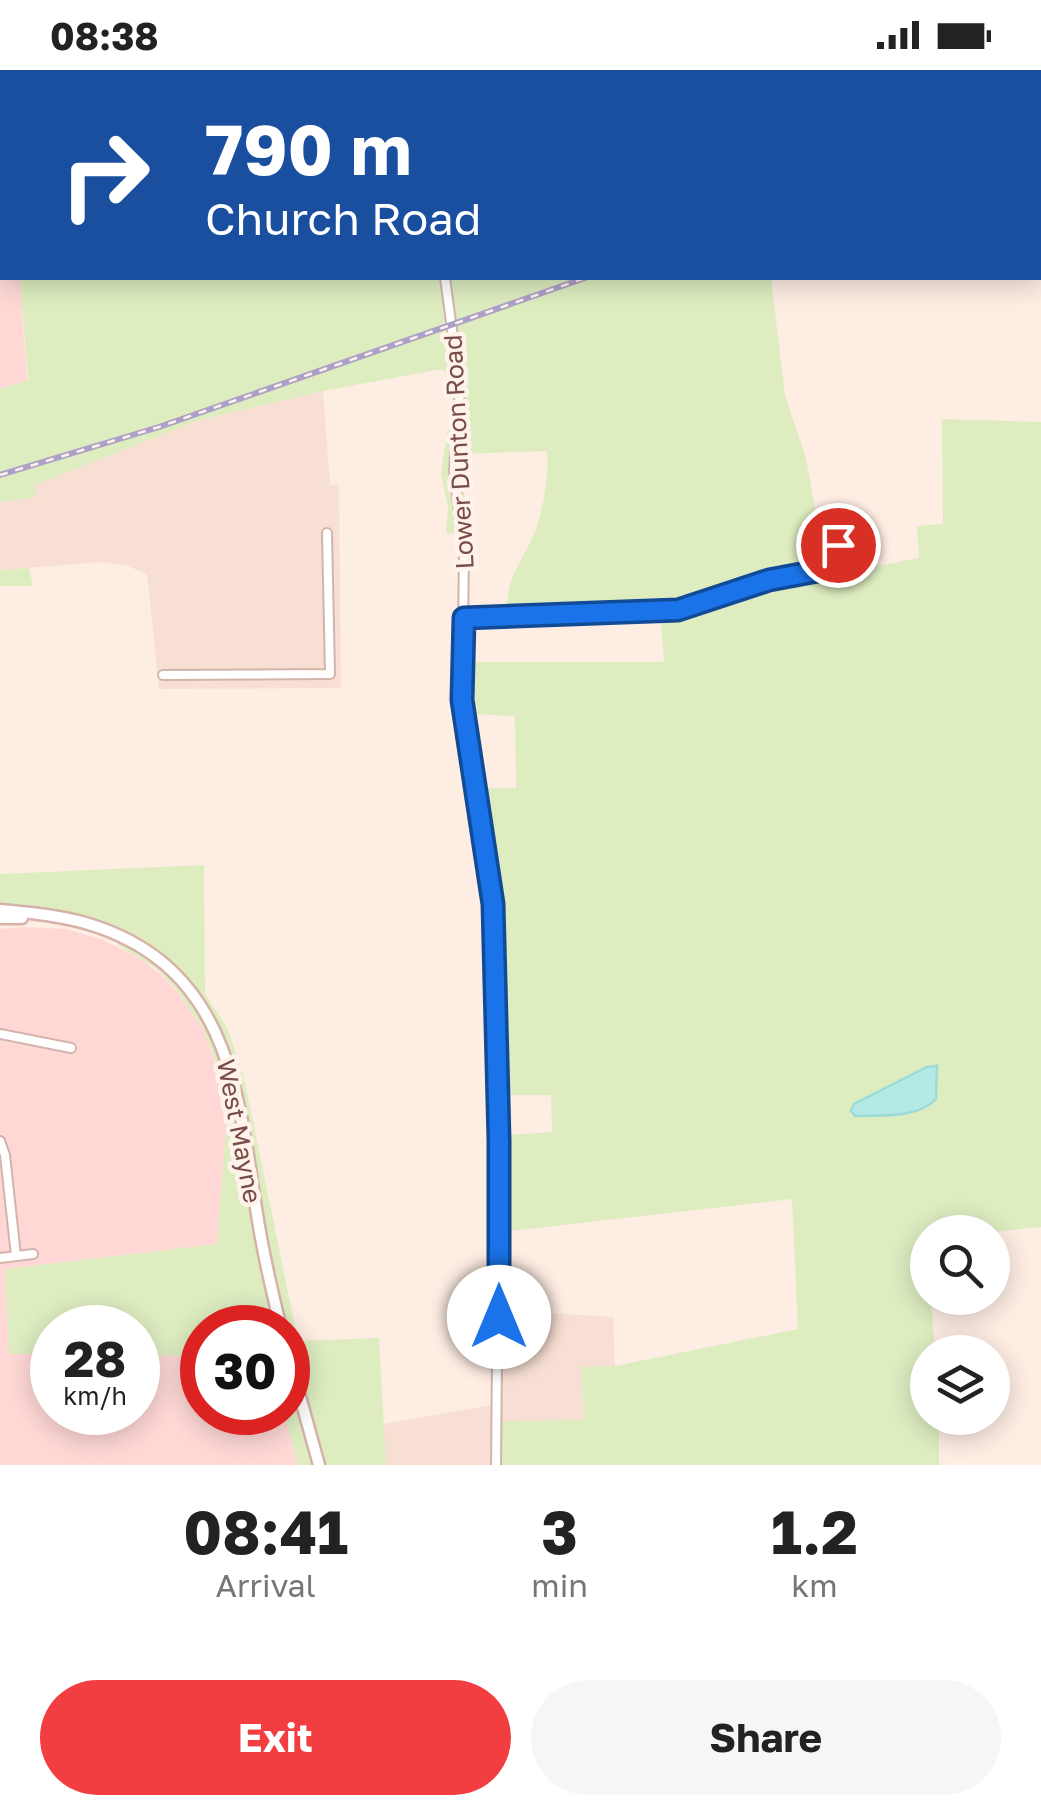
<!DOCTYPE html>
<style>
body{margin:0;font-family:"Golos Text",sans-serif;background:#f6f6f6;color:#222;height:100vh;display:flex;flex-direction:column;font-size:38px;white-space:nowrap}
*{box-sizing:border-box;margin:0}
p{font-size:32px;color:#767676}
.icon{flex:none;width:55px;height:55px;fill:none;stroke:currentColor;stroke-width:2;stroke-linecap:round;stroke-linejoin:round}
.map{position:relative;height:1395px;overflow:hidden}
.sheet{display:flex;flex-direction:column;background:#fff;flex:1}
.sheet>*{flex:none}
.banner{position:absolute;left:0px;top:0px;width:1042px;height:210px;box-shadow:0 5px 25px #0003;background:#1a4fa0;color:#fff;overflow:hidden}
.fabs{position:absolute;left:910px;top:1145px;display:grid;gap:20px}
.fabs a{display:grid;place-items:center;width:100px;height:100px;border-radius:50%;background:#fff;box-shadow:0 5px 25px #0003;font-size:50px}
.speed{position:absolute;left:30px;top:1235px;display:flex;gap:20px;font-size:50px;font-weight:700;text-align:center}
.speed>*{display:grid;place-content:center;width:130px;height:130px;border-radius:50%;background:#fff;box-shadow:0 5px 25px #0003;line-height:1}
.speed small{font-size:25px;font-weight:400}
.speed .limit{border:15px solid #d22;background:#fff;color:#111}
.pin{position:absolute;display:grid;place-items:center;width:85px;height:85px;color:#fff;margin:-42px;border:5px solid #fff;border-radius:50%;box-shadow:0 2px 10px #0007}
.me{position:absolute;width:110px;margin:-55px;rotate:0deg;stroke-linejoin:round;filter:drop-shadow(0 0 8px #0008)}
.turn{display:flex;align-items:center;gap:35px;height:210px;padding:0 40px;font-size:45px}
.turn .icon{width:130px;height:130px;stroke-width:2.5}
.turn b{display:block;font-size:70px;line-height:85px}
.eta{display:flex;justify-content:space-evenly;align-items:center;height:170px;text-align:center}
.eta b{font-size:60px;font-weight:700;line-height:70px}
.primary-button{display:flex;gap:20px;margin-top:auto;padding:20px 40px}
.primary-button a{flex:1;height:115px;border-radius:60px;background:#f23e40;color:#fff;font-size:40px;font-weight:700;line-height:115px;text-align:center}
.primary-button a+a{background:#f6f6f6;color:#222}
.status{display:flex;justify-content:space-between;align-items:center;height:70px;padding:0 50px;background:#fff;direction:ltr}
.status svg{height:28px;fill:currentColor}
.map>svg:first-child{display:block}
.residential{fill:#f8dfd3}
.commercial{fill:#ffd8d6}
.industrial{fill:#ede1de}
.green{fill:#ddedc0}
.water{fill:#b5e9e5;stroke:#9bdcd7;stroke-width:2.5}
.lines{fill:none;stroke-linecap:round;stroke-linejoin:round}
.minor-casing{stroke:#d2b4ab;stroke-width:12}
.secondary-casing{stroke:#d6b2a8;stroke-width:15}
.minor{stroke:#fff;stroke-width:8}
.secondary{stroke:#fff;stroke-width:10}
.rail-casing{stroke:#aca0c8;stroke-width:6}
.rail{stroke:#fff2eb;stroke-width:2.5;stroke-dasharray:8;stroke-linecap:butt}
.route-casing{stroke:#114b97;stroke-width:25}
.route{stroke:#1a73e8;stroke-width:18}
.labels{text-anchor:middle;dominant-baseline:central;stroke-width:9;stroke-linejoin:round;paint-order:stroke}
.street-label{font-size:25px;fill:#784d47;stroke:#fff2eb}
</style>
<div class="status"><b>08:38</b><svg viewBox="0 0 49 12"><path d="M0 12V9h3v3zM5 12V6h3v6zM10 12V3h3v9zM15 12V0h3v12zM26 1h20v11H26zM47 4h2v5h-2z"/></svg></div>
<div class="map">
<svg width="1041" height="1395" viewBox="0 0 1041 1395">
<rect width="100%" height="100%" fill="#feede3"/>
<path class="residential" d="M 0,0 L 22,0 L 2,2 L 0,184 Z
M 323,321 L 330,415 L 339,415 L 341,618 L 159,619 L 147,504 L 125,495 L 102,492 L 0,500 L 0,432 L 35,427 L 34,415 L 196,351 Z
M 496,1240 L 613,1247 L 615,1296 L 581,1298 L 584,1350 L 501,1351 L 500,1395 L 386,1395 L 383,1354 L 493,1335 Z"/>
<path class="commercial" d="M 0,184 L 2,208 L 20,208 L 27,311 L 0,319 Z
M 21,857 L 66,859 L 103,870 L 136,886 L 164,907 L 177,921 L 203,959 L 217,995 L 228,1036 L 217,1174 L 80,1192 L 9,1283 L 52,1284 L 52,1342 L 138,1342 L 138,1285 L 202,1286 L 202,1342 L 284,1343 L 298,1395 L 0,1395 L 0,859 Z
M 213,1244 L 259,1244 L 262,1257 L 212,1258 Z"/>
<path class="industrial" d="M 559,0 L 1041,0 L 1041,89 L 1040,2 Z"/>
<path class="green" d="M 22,0 L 452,0 L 452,2 L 22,2 Z
M 20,208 L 771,208 L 785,326 L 806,388 L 820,467 L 797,473 L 804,510 L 919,488 L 917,456 L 943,454 L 942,349 L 1041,352 L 1041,1157 L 991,1162 L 928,1162 L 928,1228 L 931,1228 L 935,1282 L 928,1282 L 928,1348 L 939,1348 L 939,1395 L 500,1395 L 501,1351 L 584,1350 L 581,1297 L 615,1296 L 798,1259 L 792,1129 L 510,1161 L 507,1065 L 552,1062 L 551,1025 L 502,1025 L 496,812 L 484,718 L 516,718 L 515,646 L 468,644 L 468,592 L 664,592 L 660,538 L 507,540 C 506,505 525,489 536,459 C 544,434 549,407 547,381 L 462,384 L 467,464 L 446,463 L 448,438 L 441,403 L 454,318 L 442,299 L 323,321 L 196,351 L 35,415 L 35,427 L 0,432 L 0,319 L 28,310 Z
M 29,498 L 33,516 L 0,516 L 0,500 Z
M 204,795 L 205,924 L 228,959 L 244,1008 L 298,1271 L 379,1268 L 386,1395 L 298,1395 L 284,1343 L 288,1342 L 288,1258 L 262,1257 L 258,1244 L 213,1244 L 212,1257 L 202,1258 L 202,1286 L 138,1285 L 138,1258 L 52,1258 L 52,1284 L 9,1284 L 5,1199 L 217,1174 L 228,1036 L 217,994 L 203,959 L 175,918 L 158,900 L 119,876 L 122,860 L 40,840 L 0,836 L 0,804 Z"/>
<path class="water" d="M 937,996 L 936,1029 C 917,1049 881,1045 855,1046 L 851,1041 L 854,1034 L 927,997 Z"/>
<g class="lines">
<g class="minor-casing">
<path id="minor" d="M 443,2 L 443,0
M 0,35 L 2,36
M 445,208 L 460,318 L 454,400 L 464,484 L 462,630 L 493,834 L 499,1070 L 496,1395
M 464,548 L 677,540 L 769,509 L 828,499 L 840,467
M 163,605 L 330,604 L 327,463
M 0,964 L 71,978
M 0,1071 L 5,1085 L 16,1186
M 0,1188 L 33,1184"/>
</g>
<g class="secondary-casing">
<path id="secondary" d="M 0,840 C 32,843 67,846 98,857 C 227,902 238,1020 256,1138 C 262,1178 271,1218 281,1258
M 0,848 L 22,848
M 288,1283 L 319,1395"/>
</g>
<use href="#minor" class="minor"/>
<use href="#secondary" class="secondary"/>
<g class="rail-casing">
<path id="rail" d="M 1040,118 L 1041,118
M 0,405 L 159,357 L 585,208"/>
</g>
<use href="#rail" class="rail"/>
</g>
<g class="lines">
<g class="route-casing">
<path id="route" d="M 499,1247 L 499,1070 L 493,834 L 462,630 L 464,548 L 678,540 L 769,510 L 828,499 L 838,475"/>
</g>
<use href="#route" class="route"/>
</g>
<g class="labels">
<g class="street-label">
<text transform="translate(458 382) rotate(-93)">Lower Dunton Road</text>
<text transform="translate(240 1061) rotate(79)">West Mayne</text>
</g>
</g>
</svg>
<div class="fabs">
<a><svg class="icon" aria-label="search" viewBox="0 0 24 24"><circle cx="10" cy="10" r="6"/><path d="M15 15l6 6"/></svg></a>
<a><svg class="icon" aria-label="layers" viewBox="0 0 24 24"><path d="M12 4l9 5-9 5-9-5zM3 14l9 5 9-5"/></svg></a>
</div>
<div class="speed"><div>28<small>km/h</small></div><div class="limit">30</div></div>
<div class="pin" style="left:838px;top:475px;background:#d93025"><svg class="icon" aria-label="arrive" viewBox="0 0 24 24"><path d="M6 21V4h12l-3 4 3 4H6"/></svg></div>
<svg class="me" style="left:499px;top:1247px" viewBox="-20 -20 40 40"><circle r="19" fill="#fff"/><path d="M0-13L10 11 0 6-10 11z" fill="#1a73e8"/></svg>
<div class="banner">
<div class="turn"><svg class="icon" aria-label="right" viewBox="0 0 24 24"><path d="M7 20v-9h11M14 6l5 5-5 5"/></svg><div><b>790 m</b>Church Road</div></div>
</div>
</div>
<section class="sheet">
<div class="eta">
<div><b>08:41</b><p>Arrival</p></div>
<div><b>3</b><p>min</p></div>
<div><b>1.2</b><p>km</p></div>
</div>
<div class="primary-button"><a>Exit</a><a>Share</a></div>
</section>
